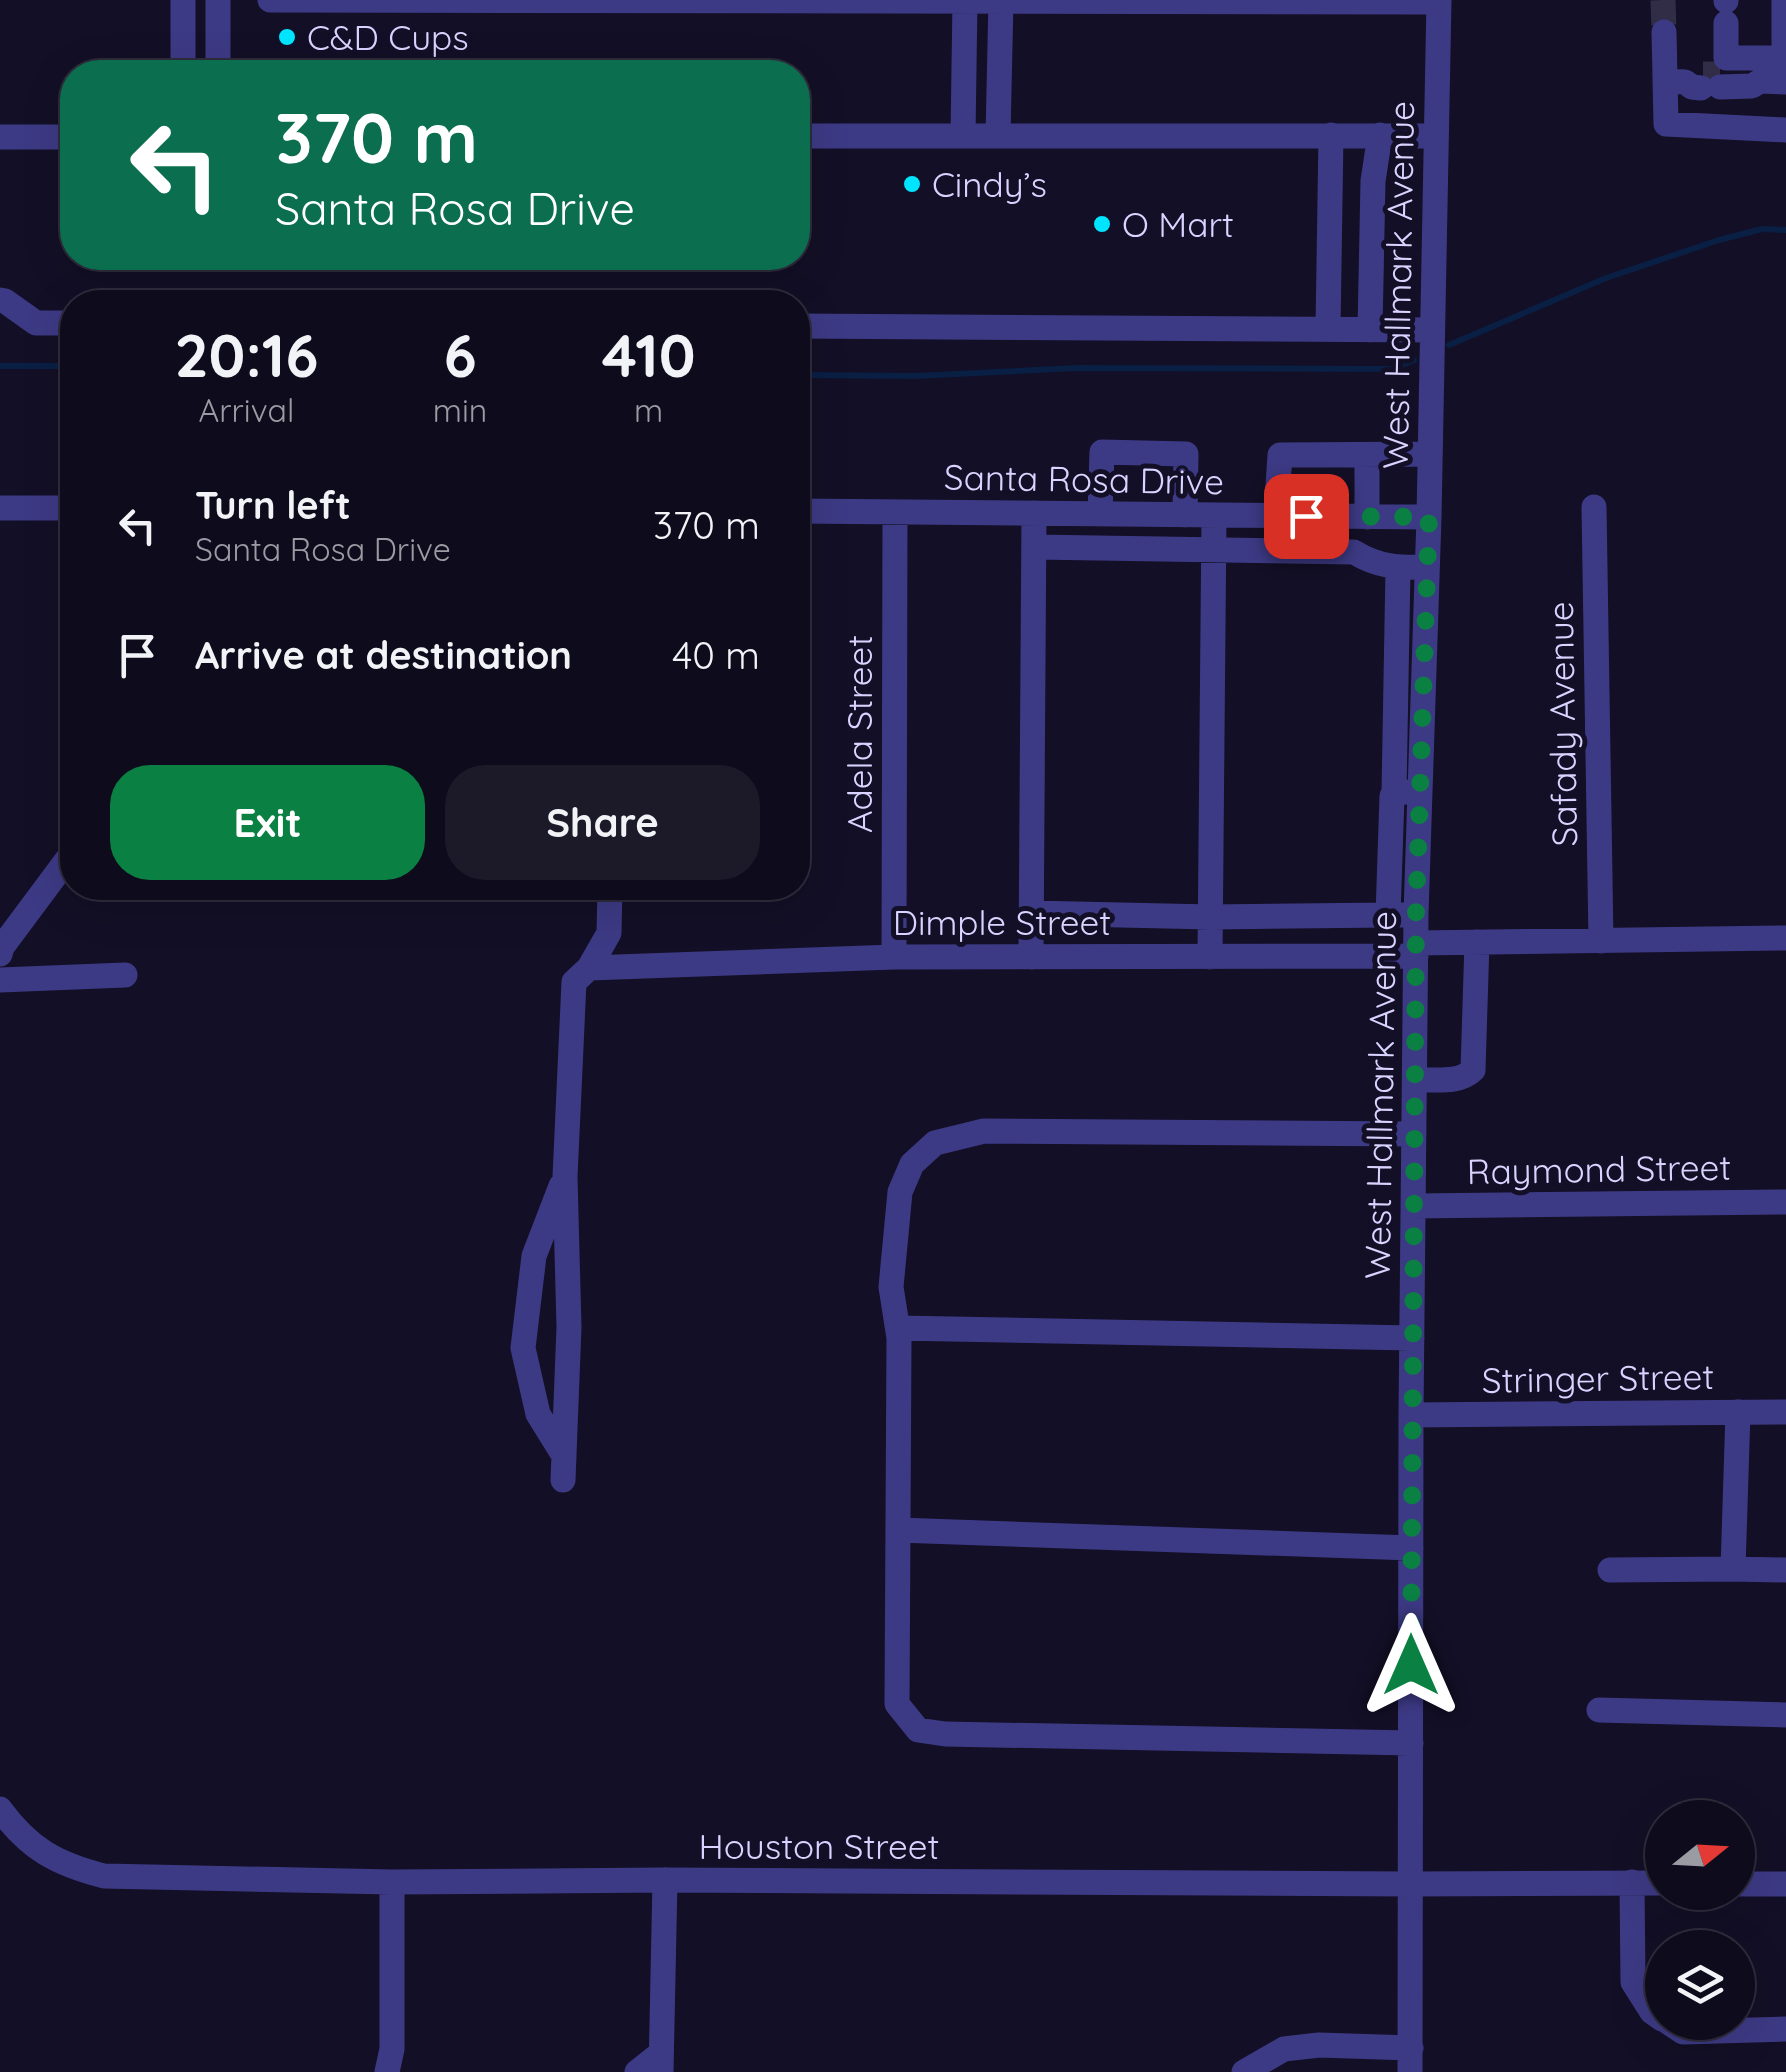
<!DOCTYPE html>
<meta charset="utf-8">
<style>
body{margin:0;font-family:Quicksand,sans-serif;background:#1c1929;color:#f1f3f6;height:100vh;display:flex;flex-direction:column;font-size:38px;white-space:nowrap}
*{box-sizing:border-box;margin:0}
p{font-size:32px;color:#9b9ba3}
.icon{flex:none;width:55px;height:55px;fill:none;stroke:currentColor;stroke-width:2;stroke-linecap:round;stroke-linejoin:round}
.map{position:relative;flex:1;overflow:hidden}
.sheet{position:absolute;left:60px;top:290px;width:750px;height:610px;display:flex;flex-direction:column;background:#0e0b1c;border-radius:40px;box-shadow:0 10px 40px #0002,0 0 0 2px #2e2b3b}
.sheet>*{flex:none}
.guide{position:absolute;left:60px;top:60px;width:750px;height:210px;border-radius:40px;box-shadow:0 10px 40px #0002,0 0 0 2px #2e2b3b;background:#0b6e4f;color:#fff;overflow:hidden}
.needle{width:65px;rotate:72deg}
.buttons{position:absolute;left:1645px;top:1800px;display:grid;gap:20px}
.buttons a{display:grid;place-items:center;width:110px;height:110px;border-radius:50%;background:#0e0b1c;box-shadow:0 10px 40px #0002,0 0 0 2px #2e2b3b;font-size:50px}
.pin{position:absolute;display:grid;place-items:center;width:85px;height:85px;color:#fff;margin:-42px;border-radius:20px;box-shadow:0 5px 15px #0006}
.me{position:absolute;width:110px;margin:-55px;rotate:0deg;stroke-linejoin:round;filter:drop-shadow(0 0 8px #0008)}
.turn{display:flex;align-items:center;gap:35px;height:210px;padding:0 50px;font-size:45px}
.turn .icon{width:130px;height:130px;stroke-width:2.5}
.turn b{display:block;font-size:70px;line-height:85px}
.eta{display:flex;justify-content:space-evenly;align-items:center;height:170px;text-align:center}
.eta b{font-size:60px;font-weight:700;line-height:70px}
.button{display:flex;gap:20px;margin-top:auto;padding:20px 50px}
.button a{flex:1;height:115px;border-radius:40px;background:#0b8043;color:#fff;font-size:40px;font-weight:700;line-height:115px;text-align:center}
.button a+a{background:#1c1929;color:#f1f3f6}
ul{padding:0;list-style:none}
li{display:flex;align-items:center;gap:30px;height:130px;padding:0 50px}
li div{flex:1}
li b{display:block;font-size:38px}
li em{font-style:normal}
.map>svg:first-child{display:block}
.lines{fill:none;stroke-linecap:round;stroke-linejoin:round}
.stream{stroke:#0a1f44;stroke-width:6}
.minor-tunnel{stroke:#312d47;stroke-width:25;stroke-dasharray:25 12;stroke-linecap:butt}
.minor{stroke:#3d3a85;stroke-width:25}
.route{stroke:#0b8043;stroke-width:18;stroke-dasharray:0 32.4}
.poi-dot{fill:#00e5ff;stroke:#130f26;stroke-width:4}
.labels{text-anchor:middle;dominant-baseline:central;stroke-width:10;stroke-linejoin:round;paint-order:stroke}
.poi-label{font-size:35px;fill:#d9d4ff;stroke:#130f26;text-anchor:start}
.street-label{font-size:35px;fill:#d9d4ff;stroke:#130f26}
</style>
<div class="map">
<svg width="1786" height="2072" viewBox="0 0 1786 2072">
<rect width="100%" height="100%" fill="#130f26"/>
<g class="lines">
<path class="stream" d="M 1449,345 L 1606,278 L 1719,240 L 1762,229 L 1786,230
M 0,366 L 72,366
M 798,375 L 915,376 L 1077,368 L 1393,369 L 1414,360"/>
<path class="minor-tunnel" d="M 1663,0 L 1664,32
M 1703,74 L 1720,74"/>
<path class="minor" d="M 183,0 L 183,72
M 218,0 L 218,72
M 270,0 L 1439,2
M 1784,0 L 1784,58
M 1726,1 L 1726,0
M 1726,23 L 1726,58 L 1786,58
M 1664,32 L 1666,124 L 1786,130
M 1665,81 L 1685,82 L 1692,87 L 1701,88
M 1720,87 L 1752,86 L 1760,81 L 1786,82
M 998,135 L 1001,0
M 798,136 L 1436,136
M 963,136 L 965,0
M 0,137 L 72,137
M 0,300 L 5,301 L 36,323 L 72,323
M 798,326 L 1432,330
M 1328,329 L 1331,135
M 1370,330 L 1373,181 L 1380,135
M 1594,507 L 1601,941
M 0,508 L 72,508
M 798,511 L 1429,517
M 1100,514 L 1102,452 L 1186,454 L 1185,515
M 1276,516 L 1280,455 L 1430,454
M 1367,517 L 1367,455
M 1034,547 L 1354,552 C 1378,567 1399,568 1427,567
M 1394,793 L 1398,568
M 1031,913 L 1211,917 L 1388,915
M 1403,915 L 1388,915 L 1392,796 L 1394,793 L 1406,792
M 1417,943 L 1786,938
M 0,954 L 2,947 L 72,853
M 894,957 L 895,512
M 1031,957 L 1034,513
M 1210,957 L 1214,515
M 589,968 L 894,957 L 1416,956
M 0,980 L 125,975
M 1415,1080 C 1434,1079 1459,1084 1473,1070 L 1477,942
M 561,1186 L 534,1256 L 523,1348 L 538,1414 L 564,1456
M 1413,1206 L 1786,1202
M 898,1328 L 1412,1338
M 1738,1412 L 1733,1569 L 1786,1570
M 1411,1415 L 1786,1412
M 563,1480 L 569,1327 L 565,1177 L 574,982 L 589,968 L 609,933 L 610,888
M 898,1530 L 1411,1548
M 1610,1570 L 1733,1569
M 1599,1710 L 1786,1715
M 1411,1743 L 945,1734 L 918,1730 L 897,1704 L 899,1338 L 891,1287 L 900,1192 L 912,1164 L 935,1143 L 984,1131 L 1414,1134
M 0,1809 C 29,1849 57,1864 104,1876 L 392,1882 L 665,1880 L 1411,1884 L 1662,1883
M 1632,1882 L 1633,1982 L 1652,2012 L 1662,2019
M 1738,1884 L 1786,1884
M 1668,2022 L 1683,2032 L 1786,2029
M 387,2072 L 392,2049 L 392,1882
M 637,2072 L 661,2053
M 661,2072 L 665,1880
M 1244,2072 L 1284,2049 L 1319,2045 L 1411,2048
M 1410,2072 L 1411,1415 L 1416,914 L 1429,517 L 1439,0"/>
</g>
<g class="lines">
<path class="route" d="M 1306,516 L 1429,517 L 1416,914 L 1411,1665"/>
</g>
<g class="poi-dot">
<circle cx="287" cy="37" r="10"/>
<circle cx="912" cy="184" r="10"/>
<circle cx="1102" cy="224" r="10"/>
</g>
<g class="labels">
<g class="poi-label">
<text x="307" y="37">C&amp;D Cups</text>
<text x="932" y="184">Cindy’s</text>
<text x="1122" y="224">O Mart</text>
</g>
<g class="street-label">
<text transform="translate(1398 285) rotate(-89)">West Hallmark Avenue</text>
<text transform="translate(1084 479) rotate(1)">Santa Rosa Drive</text>
<text transform="translate(1562 724) rotate(-91)">Safady Avenue</text>
<text transform="translate(859 734) rotate(-90)">Adela Street</text>
<text x="1002" y="922">Dimple Street</text>
<text transform="translate(1380 1095) rotate(-89)">West Hallmark Avenue</text>
<text transform="translate(1599 1169) rotate(-1)">Raymond Street</text>
<text transform="translate(1598 1378) rotate(-1)">Stringer Street</text>
<text x="819" y="1846">Houston Street</text>
</g>
</g>
</svg>
<div class="buttons">
<a><svg class="needle" viewBox="-14 -14 28 28"><path d="M0-13l5 13h-10z" fill="#e53935"/><path d="M0 13l5-13h-10z" fill="#9b9ba3"/></svg></a>
<a><svg class="icon" aria-label="layers" viewBox="0 0 24 24"><path d="M12 4l9 5-9 5-9-5zM3 14l9 5 9-5"/></svg></a>
</div>
<div class="pin" style="left:1306px;top:516px;background:#d93025"><svg class="icon" aria-label="arrive" viewBox="0 0 24 24"><path d="M6 21V4h12l-3 4 3 4H6"/></svg></div>
<svg class="me" style="left:1411px;top:1665px" viewBox="-20 -20 40 40"><path d="M0-17L14 15 0 8-14 15z" fill="#0b8043" stroke="#fff" stroke-width="4"/></svg>
<div class="guide">
<div class="turn"><svg class="icon" aria-label="left" viewBox="0 0 24 24"><path d="M17 20v-9H6M10 6l-5 5 5 5"/></svg><div><b>370 m</b>Santa Rosa Drive</div></div>
</div>
<section class="sheet">
<div class="eta">
<div><b>20:16</b><p>Arrival</p></div>
<div><b>6</b><p>min</p></div>
<div><b>410</b><p>m</p></div>
</div>
<ul>
<li><svg class="icon" aria-label="left" viewBox="0 0 24 24"><path d="M17 20v-9H6M10 6l-5 5 5 5"/></svg><div><b>Turn left</b><p>Santa Rosa Drive</p></div><em>370 m</em></li>
<li><svg class="icon" aria-label="arrive" viewBox="0 0 24 24"><path d="M6 21V4h12l-3 4 3 4H6"/></svg><div><b>Arrive at destination</b></div><em>40 m</em></li>
</ul>
<div class="button"><a>Exit</a><a>Share</a></div>
</section>
</div>
